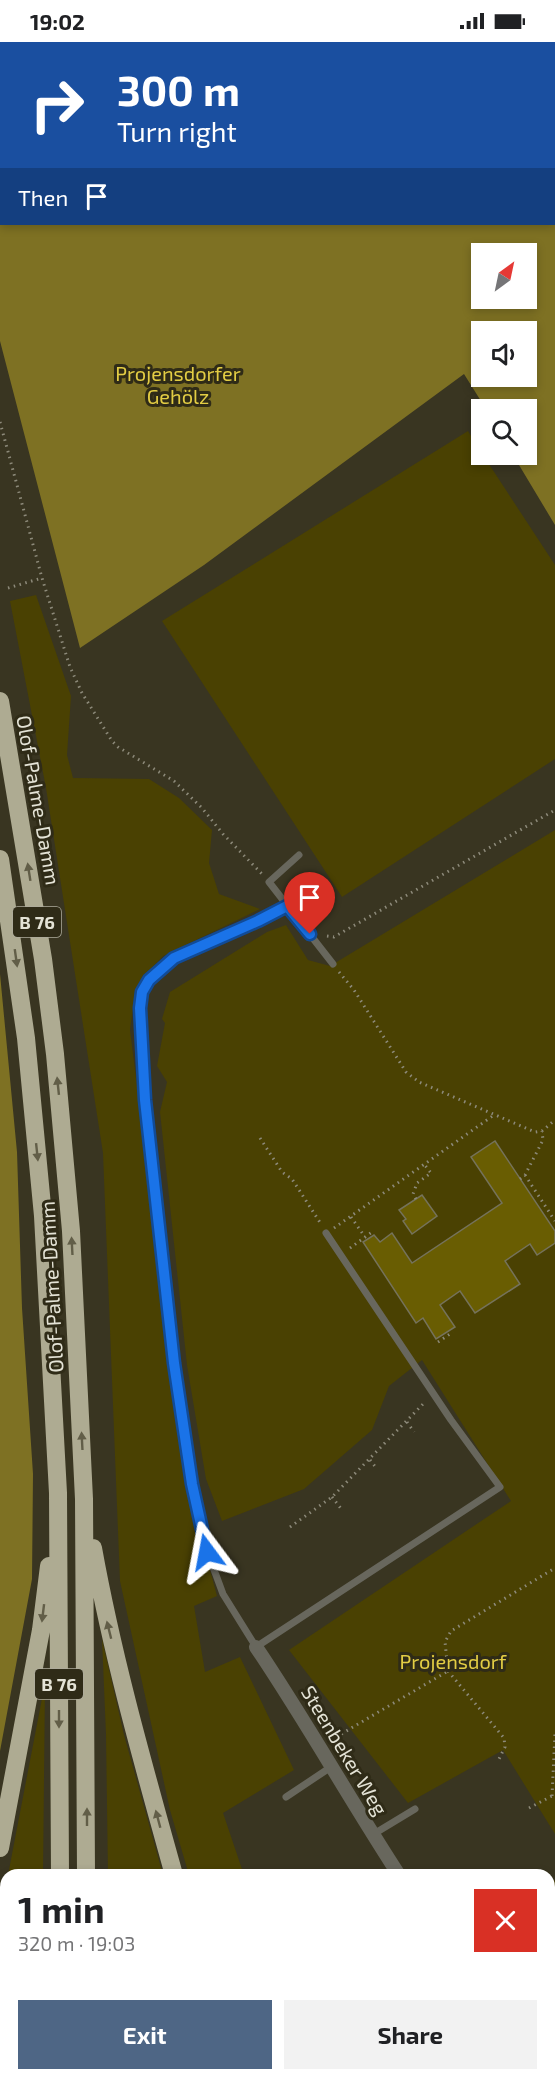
<!DOCTYPE html>
<meta charset="utf-8">
<style>
body{margin:0;font-family:"Exo 2",sans-serif;background:#f2f2f2;color:#202124;height:100vh;display:flex;flex-direction:column;font-size:22px;white-space:nowrap}
*{box-sizing:border-box;margin:0}
p{font-size:20px;color:#757577}
.icon{flex:none;width:33px;height:33px;fill:none;stroke:currentColor;stroke-width:2;stroke-linecap:round;stroke-linejoin:round}
.map{position:relative;flex:1;overflow:hidden}
.panel{position:absolute;left:0px;top:1827px;width:555px;height:212px;display:flex;flex-direction:column;background:#fff;border-radius:18px 18px 0 0;box-shadow:0 3px 9px #0003}
.panel>*{flex:none}
.top-card{position:absolute;left:0px;top:0px;width:555px;height:183px;box-shadow:0 3px 9px #0003;background:#1a4fa0;color:#fff;overflow:hidden}
.needle{width:39px;rotate:33deg}
.buttons{position:absolute;left:471px;top:201px;display:grid;gap:12px}
.buttons a{display:grid;place-items:center;width:66px;height:66px;border-radius:0px;background:#fff;box-shadow:0 3px 9px #0003;font-size:30px}
.pin{position:absolute;display:grid;place-items:center;width:51px;height:51px;color:#fff;margin:-62px -26px;border-radius:50% 50% 50% 0;rotate:-45deg;box-shadow:0 0 6px #0007}
.pin .icon{rotate:45deg}
.me{position:absolute;width:66px;margin:-33px;rotate:347deg;stroke-linejoin:round;filter:drop-shadow(0 0 4px #0008)}
.turn{display:flex;align-items:center;gap:21px;height:126px;padding:0 18px;font-size:27px}
.turn .icon{width:78px;height:78px;stroke-width:2.5}
.turn b{display:block;font-size:42px;line-height:51px}
.then{display:flex;align-items:center;height:57px;padding:0 18px;background:#0003;gap:12px;font-size:22px}
.round{display:grid;place-items:center;flex:none;width:63px;height:63px;border-radius:0px;background:#f2f2f2}
.summary{display:flex;align-items:center;justify-content:space-between;height:102px;padding:0 18px}
h1{font-size:36px;font-weight:700;line-height:45px}
.button{display:flex;gap:12px;margin-top:auto;padding:12px 18px}
.button a{flex:1;height:69px;border-radius:0px;background:#4e6685;color:#fff;font-size:24px;font-weight:700;line-height:69px;text-align:center}
.button a+a{background:#f2f2f2;color:#202124}
.status{display:flex;justify-content:space-between;align-items:center;height:42px;padding:0 30px;background:#fff;direction:ltr}
.status svg{height:16px;fill:currentColor}
.map>svg:first-child{display:block}
.green{fill:#4a4102}
.forest{fill:#7e7123;fill-rule:evenodd}
.building{fill:#695d02;stroke:#75725b;stroke-width:1.5}
.lines{fill:none;stroke-linecap:round;stroke-linejoin:round}
.path{stroke:#8d8a7a;stroke-width:3;stroke-dasharray:1.5 4.5;stroke-linecap:butt}
.lane{stroke:#68675d;stroke-width:7}
.street{stroke:#68675d;stroke-width:14}
.secondary{stroke:#858373;stroke-width:15}
.highway{stroke:#aeab92;stroke-width:18}
.secondary-bridge{stroke:#858373;stroke-width:15}
.oneway{fill:#625e48}
.route-casing{stroke:#114b97;stroke-width:15}
.route{stroke:#1a73e8;stroke-width:10}
.labels{text-anchor:middle;dominant-baseline:central;stroke-width:6;stroke-linejoin:round;paint-order:stroke}
.shield{fill:#2f2b17;stroke:#aeac9d;stroke-width:1.5}
.shield-label{font-size:18px;font-weight:bold;fill:#e4e3d6}
.park-label{font-size:20px;fill:#e3cd44;stroke:#2f2b17}
.street-label{font-size:20px;fill:#e4e3d6;stroke:#2f2b17}
</style>
<div class="status"><b>19:02</b><svg viewBox="0 0 49 12"><path d="M0 12V9h3v3zM5 12V6h3v6zM10 12V3h3v9zM15 12V0h3v12zM26 1h20v11H26zM47 4h2v5h-2z"/></svg></div>
<div class="map">
<svg width="555" height="2038" viewBox="0 0 555 2038">
<rect width="100%" height="100%" fill="#393521"/>
<path class="green" d="M 468,389 L 482,412 L 483,413 L 555,523 L 555,717 L 342,855 L 162,579 Z
M 36,553 L 71,654 L 67,713 L 73,736 L 149,737 L 179,756 L 212,788 L 209,821 L 219,852 L 260,867 L 163,914 L 144,934 L 135,950 L 130,988 L 187,1443 L 217,1554 L 194,1564 L 205,1630 L 240,1615 L 294,1728 L 223,1771 L 244,1833 L 189,1833 L 170,1768 L 120,1539 L 103,1111 L 46,746 L 10,559 Z
M 555,788 L 555,1792 L 503,1708 L 408,1761 L 289,1608 L 511,1459 L 422,1318 L 389,1344 L 372,1388 L 304,1447 L 222,1479 L 206,1437 L 187,1323 L 160,1070 L 167,1040 L 157,1024 L 165,981 L 162,977 L 170,950 L 267,890 L 286,883 L 308,918 L 330,924 Z
M 102,1597 L 124,1693 L 163,1833 L 108,1833 L 106,1692 Z
M 45,1641 L 43,1833 L 8,1833 Z
M 555,1838 L 555,2038 L 537,2038 L 537,2033 L 549,2032 L 549,1842 Z
M 6,1846 L 6,2020 L 0,2021 L 0,1877 Z
M 175,2032 L 183,2033 L 196,2038 L 154,2038 Z
M 247,2033 L 300,2038 L 247,2038 Z
M 427,2033 L 503,2033 C 482,2038 449,2038 427,2033 Z"/>
<path class="forest" d="M 0,0 L 555,0 L 555,483 L 513,413 L 526,412 L 526,368 L 486,367 L 464,332 L 204,523 L 80,606 L 0,299 ZM 2,2 L 554,2 L 554,182 L 2,182 ZM 482,212 L 526,212 L 526,256 L 482,256 ZM 482,290 L 526,290 L 526,334 L 482,334 Z
M 0,932 L 17,1110 L 22,1266 L 33,1432 L 32,1537 L 0,1709 Z"/>
<path class="building" d="M 495,1099 L 555,1189 L 555,1201 L 537,1213 L 530,1202 L 505,1219 L 520,1242 L 475,1271 L 460,1249 L 440,1263 L 455,1285 L 436,1297 L 423,1276 L 416,1281 L 363,1200 L 374,1193 L 380,1200 L 392,1191 L 412,1221 L 502,1161 L 471,1115 Z
M 422,1153 L 437,1174 L 412,1192 L 403,1179 L 406,1177 L 399,1168 Z"/>
<g class="lines">
<path class="path" d="M 0,380 L 42,536 L 70,625 L 82,651 L 112,699 L 118,705 L 174,739 L 202,766 L 223,792 L 262,832
M 8,546 L 42,536
M 327,894 L 334,895 L 555,768
M 339,930 L 354,948 L 406,1030 L 419,1040 L 535,1090 L 542,1089 L 555,1078
M 260,1096 L 282,1130 L 292,1137 L 321,1182
M 525,1133 L 555,1179
M 520,1137 L 525,1133 L 543,1098 L 542,1089
M 416,1157 L 413,1152 L 417,1141 L 431,1131 L 424,1122
M 351,1175 L 365,1195
M 334,1186 L 494,1073
M 350,1206 L 372,1190
M 438,1300 L 453,1290
M 407,1380 L 414,1390
M 370,1418 L 377,1427
M 332,1455 L 342,1468
M 290,1485 L 332,1455 L 425,1360
M 448,1629 L 504,1696 L 505,1705 L 499,1717
M 331,1698 L 448,1629 L 445,1600 L 451,1589 L 555,1526
M 552,1754 L 555,1692
M 529,1766 L 552,1754 L 555,1756
M 0,2029 L 6,2027
M 405,2032 L 422,2038"/>
<path class="lane" d="M 299,813 L 269,840 L 333,922
M 287,864 L 258,879 L 174,917 L 149,938 L 142,950 L 140,966 L 145,1058 L 174,1321 L 192,1442 L 207,1510 L 216,1533 L 223,1552 L 256,1605 L 500,1445 L 451,1378 L 326,1191
M 286,1755 L 331,1725
M 372,1793 L 415,1767"/>
<path class="street" d="M 256,1605 C 306,1679 350,1758 399,1833
M 520,2038 L 520,2032"/>
<path class="secondary" d="M 345,2032 L 366,2038"/>
<path class="highway" d="M 0,659 L 43,917 L 55,1012 L 71,1189 L 84,1457 L 86,1833
M 0,817 L 26,996 L 43,1174 L 58,1451 L 60,1833
M 93,1506 C 113,1617 144,1725 174,1833
M 0,1806 L 41,1588 L 49,1524
M 226,2032 L 227,2038"/>
<path class="secondary-bridge" d="M 66,2038 L 102,2032"/>
</g>
<defs><path id="oneway-solid" d="M-6-.8H1V-3.2L6.5 0L1 3.2V.8H-6Z" transform="scale(1.5)"/></defs>
<g class="oneway">
<use href="#oneway-solid" transform="translate(29 830) rotate(-99)"/>
<use href="#oneway-solid" transform="translate(16 916) rotate(82)"/>
<use href="#oneway-solid" transform="translate(58 1044) rotate(-96)"/>
<use href="#oneway-solid" transform="translate(37 1110) rotate(84)"/>
<use href="#oneway-solid" transform="translate(72 1204) rotate(-93)"/>
<use href="#oneway-solid" transform="translate(82 1399) rotate(-93)"/>
<use href="#oneway-solid" transform="translate(43 1571) rotate(97)"/>
<use href="#oneway-solid" transform="translate(109 1588) rotate(-104)"/>
<use href="#oneway-solid" transform="translate(59 1677) rotate(90)"/>
<use href="#oneway-solid" transform="translate(87 1775) rotate(-90)"/>
<use href="#oneway-solid" transform="translate(158 1777) rotate(-105)"/>
</g>
<g class="lines">
<g class="route-casing">
<path id="route" d="M 207,1510 L 192,1442 L 174,1321 L 145,1058 L 140,966 L 142,950 L 149,938 L 174,916 L 258,879 L 287,864 L 310,892"/>
</g>
<use href="#route" class="route"/>
</g>
<g class="labels">
<g class="shield">
<rect x="13" y="865" width="48" height="30" rx="4.5"/>
<rect x="35" y="1627" width="48" height="30" rx="4.5"/>
</g>
<g class="shield-label">
<text x="37" y="880">B 76</text>
<text x="59" y="1642">B 76</text>
</g>
<g class="park-label">
<text x="178" y="331">Projensdorfer<tspan x="178" dy="23">Gehölz</tspan></text>
<text x="453" y="1619">Projensdorf</text>
</g>
<g class="street-label">
<text transform="translate(39 758) rotate(80)">Olof-Palme-Damm</text>
<text transform="translate(51 1245) rotate(-93)">Olof-Palme-Damm</text>
<text transform="translate(345 1708) rotate(59)">Steenbeker Weg</text>
</g>
</g>
</svg>
<div class="buttons">
<a><svg class="needle" viewBox="-14 -14 28 28"><path d="M0-13l5 13h-10z" fill="#e53935"/><path d="M0 13l5-13h-10z" fill="#757577"/></svg></a>
<a><svg class="icon" aria-label="sound" viewBox="0 0 24 24"><path d="M4 9h4l5-4v14l-5-4H4zM17 9q2 3 0 6"/></svg></a>
<a><svg class="icon" aria-label="search" viewBox="0 0 24 24"><circle cx="10" cy="10" r="6"/><path d="M15 15l6 6"/></svg></a>
</div>
<div class="pin" style="left:310px;top:892px;background:#d93025"><svg class="icon" aria-label="arrive" viewBox="0 0 24 24"><path d="M6 21V4h12l-3 4 3 4H6"/></svg></div>
<svg class="me" style="left:207px;top:1510px" viewBox="-20 -20 40 40"><path d="M0-17L14 15 0 8-14 15z" fill="#1a73e8" stroke="#fff" stroke-width="4"/></svg>
<div class="top-card">
<div class="turn"><svg class="icon" aria-label="right" viewBox="0 0 24 24"><path d="M7 20v-9h11M14 6l5 5-5 5"/></svg><div><b>300 m</b>Turn right</div></div>
<div class="then">Then<svg class="icon" aria-label="arrive" viewBox="0 0 24 24"><path d="M6 21V4h12l-3 4 3 4H6"/></svg></div>
</div>
<section class="panel">
<div class="summary"><div><h1>1 min</h1><p>320 m · 19:03</p></div><a class="round" style="background:#d93025;color:#fff"><svg class="icon" aria-label="close" viewBox="0 0 24 24"><path d="M6 6l12 12M18 6L6 18"/></svg></a></div>
<div class="button"><a>Exit</a><a>Share</a></div>
</section>
</div>
